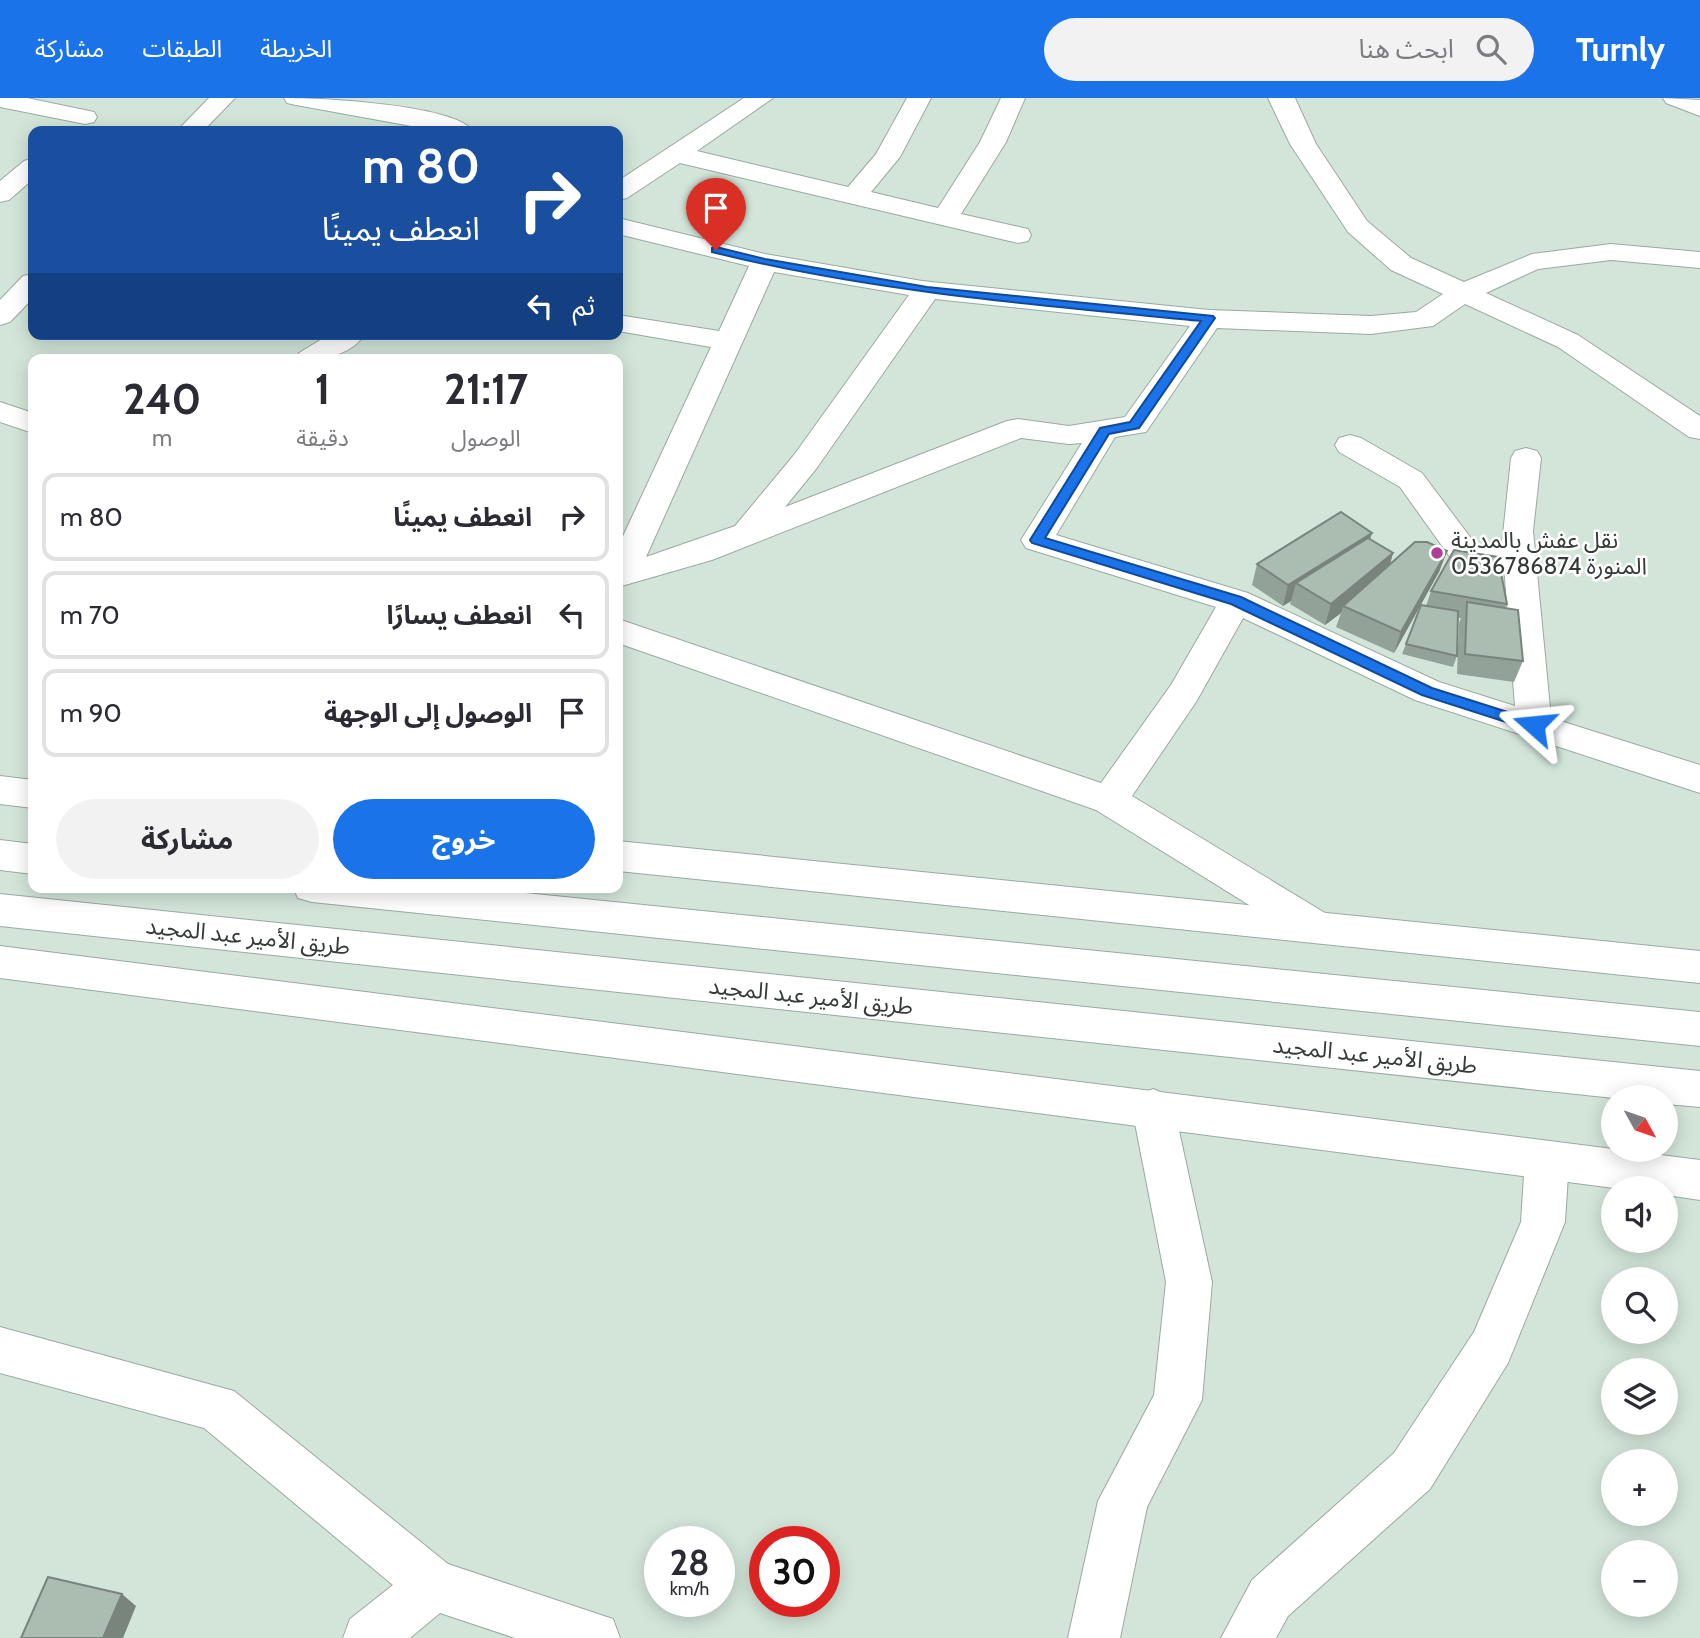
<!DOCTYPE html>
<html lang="ar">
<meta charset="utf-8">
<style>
body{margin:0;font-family:Cabin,"Noto Sans Arabic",sans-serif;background:#f2f2f3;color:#2b2b33;direction:rtl;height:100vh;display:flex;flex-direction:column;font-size:26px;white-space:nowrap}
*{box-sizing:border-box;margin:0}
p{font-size:23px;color:#7c7c81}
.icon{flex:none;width:38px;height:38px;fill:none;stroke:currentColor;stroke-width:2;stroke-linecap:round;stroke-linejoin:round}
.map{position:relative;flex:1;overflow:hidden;direction:ltr}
.sheet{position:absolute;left:28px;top:256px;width:595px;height:539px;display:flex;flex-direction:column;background:#fff;border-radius:14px;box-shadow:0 4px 18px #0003;direction:rtl}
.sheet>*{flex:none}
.guide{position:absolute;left:28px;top:28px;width:595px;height:214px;border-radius:14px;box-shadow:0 4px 18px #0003;direction:rtl;background:#1a4fa0;color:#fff;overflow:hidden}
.needle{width:46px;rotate:130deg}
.buttons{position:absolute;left:1601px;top:987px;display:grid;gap:14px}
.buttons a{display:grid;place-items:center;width:77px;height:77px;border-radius:50%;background:#fff;box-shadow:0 4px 18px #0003;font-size:35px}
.speed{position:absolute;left:644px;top:1428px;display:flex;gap:14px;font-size:35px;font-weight:700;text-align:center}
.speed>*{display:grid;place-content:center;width:91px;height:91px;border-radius:50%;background:#fff;box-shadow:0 4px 18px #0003;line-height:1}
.speed small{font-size:18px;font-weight:400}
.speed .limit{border:10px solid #d22;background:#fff;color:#111}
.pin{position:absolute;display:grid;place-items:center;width:60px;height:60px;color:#fff;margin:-72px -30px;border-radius:50% 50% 50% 0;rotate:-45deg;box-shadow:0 0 7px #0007}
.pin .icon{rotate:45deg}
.me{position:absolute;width:77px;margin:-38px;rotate:288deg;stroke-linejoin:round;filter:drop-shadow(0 0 5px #0008)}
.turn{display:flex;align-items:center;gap:24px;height:147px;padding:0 28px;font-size:32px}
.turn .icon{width:91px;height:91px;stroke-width:2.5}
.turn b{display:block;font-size:49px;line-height:60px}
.then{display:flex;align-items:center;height:66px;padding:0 28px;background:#0003;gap:14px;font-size:26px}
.eta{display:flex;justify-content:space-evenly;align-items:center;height:119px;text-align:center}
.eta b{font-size:42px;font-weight:700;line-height:49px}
.button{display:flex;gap:14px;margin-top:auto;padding:14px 28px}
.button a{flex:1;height:80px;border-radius:42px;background:#1a73e8;color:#fff;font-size:28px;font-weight:700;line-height:80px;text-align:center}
.button a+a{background:#f2f2f3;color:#2b2b33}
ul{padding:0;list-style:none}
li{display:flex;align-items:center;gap:21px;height:88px;margin:0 14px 10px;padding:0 14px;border:4px solid #e1e1e2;border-radius:14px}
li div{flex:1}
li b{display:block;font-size:26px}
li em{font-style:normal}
header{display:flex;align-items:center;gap:42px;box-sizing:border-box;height:98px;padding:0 35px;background:#1a73e8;color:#fff}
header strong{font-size:33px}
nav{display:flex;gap:38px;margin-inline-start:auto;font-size:24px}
.search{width:490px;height:63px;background:#f2f2f3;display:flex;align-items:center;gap:18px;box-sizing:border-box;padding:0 24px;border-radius:38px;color:#7c7c81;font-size:26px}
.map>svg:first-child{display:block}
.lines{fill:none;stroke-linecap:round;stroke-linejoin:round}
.street-casing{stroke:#99aa9f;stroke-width:2}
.secondary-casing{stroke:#99aa9f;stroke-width:2}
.street{fill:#fff;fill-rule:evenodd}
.secondary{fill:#fff;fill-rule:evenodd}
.wall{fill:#93a298}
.shaded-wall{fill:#78847c}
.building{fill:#abbcb1;stroke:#78847c;stroke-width:2}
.route{fill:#1a73e8;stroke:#114b97;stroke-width:2}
.poi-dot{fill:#b13e97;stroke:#fff;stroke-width:2.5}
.labels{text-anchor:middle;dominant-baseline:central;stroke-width:5;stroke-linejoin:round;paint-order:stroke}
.poi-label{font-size:23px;fill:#353c38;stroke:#fff;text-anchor:start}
.street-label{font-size:23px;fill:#353c38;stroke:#fff}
</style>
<header>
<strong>Turnly</strong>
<div class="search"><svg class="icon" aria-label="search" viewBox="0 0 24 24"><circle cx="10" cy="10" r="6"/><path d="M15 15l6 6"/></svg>ابحث هنا</div>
<nav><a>الخريطة</a><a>الطبقات</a><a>مشاركة</a></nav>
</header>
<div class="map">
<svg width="1700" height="1540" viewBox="0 0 1700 1540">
<rect width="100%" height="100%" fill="#d3e5d9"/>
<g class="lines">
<g class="street-casing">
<path id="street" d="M 0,0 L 27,0 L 94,14 L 97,19 L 94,24 L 85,26 L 0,9 Z
M 209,0 L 235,0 L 203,33 L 177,33 Z
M 284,0 C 318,0 454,6 473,33 L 439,33 L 296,7 L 287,5 Z
M 744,0 L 773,0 L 697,53 L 848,89 L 876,56 L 907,0 L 931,0 L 900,59 L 871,94 L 938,110 L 980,44 L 1001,0 L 1025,0 L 1006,44 L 961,116 L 1028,131 L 1031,137 L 1028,143 L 1018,145 L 680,65 L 627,100 L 618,102 L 618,83 Z
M 1268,0 L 1295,0 L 1316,46 L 1367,123 L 1411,160 L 1464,184 L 1532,156 L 1611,146 L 1700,154 L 1700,170 L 1611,162 L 1538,171 L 1486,195 L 1578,237 L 1700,318 L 1700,341 L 1689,339 L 1558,249 L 1465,206 L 1433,228 L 1371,236 L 1217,230 L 1146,334 L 1115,339 L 1056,437 L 1248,495 L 1439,584 L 1515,608 L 1504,468 L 1467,469 L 1455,466 L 1400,389 L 1339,354 L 1335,347 L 1339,340 L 1350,337 L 1361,340 L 1422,375 L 1476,447 L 1502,446 L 1511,360 L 1515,353 L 1526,350 L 1537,353 L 1541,360 L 1533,433 L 1551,620 L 1700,667 L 1700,695 L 1415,602 L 1243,520 L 1196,604 L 1132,698 L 1330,818 L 1336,829 L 1330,840 L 1316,845 L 1302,840 L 1096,712 L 618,545 L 618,521 L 1101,685 L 1171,587 L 1216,509 L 1026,450 L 1021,442 L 1082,345 L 1069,346 L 1021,340 L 712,462 L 618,489 L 618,449 L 711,249 L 618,233 L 618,217 L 719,233 L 749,168 L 618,136 L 618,120 L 765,156 L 922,183 L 1209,212 L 1371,218 L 1416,214 L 1443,196 L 1391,172 L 1348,134 L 1290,46 ZM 774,174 L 909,197 L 794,357 L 735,428 L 646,459 ZM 935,201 L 1190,228 L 1125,319 L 1069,328 L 1018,321 L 1007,323 L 785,409 L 816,371 Z
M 1663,0 L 1700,2 L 1700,18 L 1666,5 Z
M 33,60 L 33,81 L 9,102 L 0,104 L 0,83 L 24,63 Z
M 33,176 L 33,200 L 10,224 L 0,227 L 0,202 L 23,178 Z
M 330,236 L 365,236 C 349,260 320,261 295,261 L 299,255 Z
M 0,304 L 33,315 L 33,335 L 0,324 Z
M 1153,991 L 1168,997 L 1174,1010 L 1212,1184 L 1202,1302 L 1147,1409 L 1120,1540 L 1068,1540 L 1098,1403 L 1154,1297 L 1166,1184 L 1132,1010 L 1138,997 Z
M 1547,1043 L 1563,1048 L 1569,1062 L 1565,1124 L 1508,1265 L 1430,1391 L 1288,1518 L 1276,1540 L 1221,1540 L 1252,1482 L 1394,1355 L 1474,1234 L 1521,1124 L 1525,1062 L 1531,1048 Z
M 0,1229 L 234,1293 L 448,1466 L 613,1521 L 620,1540 L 515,1540 L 440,1515 L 410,1540 L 343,1540 L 350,1521 L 393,1487 L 204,1330 L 0,1275 Z"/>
</g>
<g class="secondary-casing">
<path id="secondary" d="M 0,678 L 33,682 L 33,710 L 0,706 Z
M 0,742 L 33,746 L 33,776 L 0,772 Z
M 618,743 L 1700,853 L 1700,885 L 618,773 Z
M 293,789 L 466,789 L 1700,914 L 1700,948 L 312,804 L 298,800 Z
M 0,796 L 1700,973 L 1700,1009 L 1666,1006 L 1666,999 L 1614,1000 L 0,828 Z
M 0,848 L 1700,1062 L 1700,1102 L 1666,1097 L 1666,1090 L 1614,1090 L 0,880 Z"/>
</g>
<use href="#street" class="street"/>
<use href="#secondary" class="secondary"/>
</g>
<path class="wall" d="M 1372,435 L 1370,441 L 1393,455 L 1390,466 L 1447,453 L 1439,474 L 1394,555 L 1336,529 L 1341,515 L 1325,527 L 1290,506 L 1291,503 L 1283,508 L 1252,487 L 1257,466 Z
M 1431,493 L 1507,506 L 1505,510 L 1523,563 L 1514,584 L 1457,576 L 1459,525 L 1461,520 L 1458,520 L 1457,558 L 1453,569 L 1402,556 L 1406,546 L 1426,508 Z"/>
<path class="shaded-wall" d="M 1372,435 L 1365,456 L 1296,485 L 1291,503 L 1283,508 L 1288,487 Z
M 1447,453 L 1439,474 L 1394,555 L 1401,534 Z
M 1393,455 L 1387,477 L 1343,508 L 1341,515 L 1325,527 L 1331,506 Z
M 122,1496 L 136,1508 L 123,1540 L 103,1540 Z"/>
<path class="building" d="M 1341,414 L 1372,435 L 1288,487 L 1257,466 Z
M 1368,440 L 1393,455 L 1331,506 L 1296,485 Z
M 1415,444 L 1427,444 L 1447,453 L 1401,534 L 1343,508 Z
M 1454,452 L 1498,459 L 1507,506 L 1431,493 Z
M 1467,504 L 1518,512 L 1523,563 L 1465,556 Z
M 1421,507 L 1458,513 L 1457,558 L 1406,546 Z
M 48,1479 L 122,1496 L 103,1540 L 21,1540 Z"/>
<path class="route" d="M 716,149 L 765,161 L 927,189 L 1213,218 L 1215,220 L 1139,330 L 1109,336 L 1045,440 L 1241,499 L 1432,590 L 1539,624 L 1539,631 L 1534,633 L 1422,597 L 1231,506 L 1032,445 L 1030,442 L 1100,330 L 1130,324 L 1201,223 C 1037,207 872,194 712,154 L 712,150 Z"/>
<circle class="poi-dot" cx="1437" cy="455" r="7"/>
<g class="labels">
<g class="poi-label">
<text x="1451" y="442">نقل عفش بالمدينة<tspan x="1451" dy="26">المنورة 0536786874</tspan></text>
</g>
<g class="street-label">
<text transform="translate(248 838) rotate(6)">طريق الأمير عبد المجيد</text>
<text transform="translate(811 898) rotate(6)">طريق الأمير عبد المجيد</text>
<text transform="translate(1375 957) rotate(6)">طريق الأمير عبد المجيد</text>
</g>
</g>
</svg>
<div class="buttons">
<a><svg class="needle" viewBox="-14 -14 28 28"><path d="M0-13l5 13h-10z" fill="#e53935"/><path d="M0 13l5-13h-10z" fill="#7c7c81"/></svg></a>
<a><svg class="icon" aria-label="sound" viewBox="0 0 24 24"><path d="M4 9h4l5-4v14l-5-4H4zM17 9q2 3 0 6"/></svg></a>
<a><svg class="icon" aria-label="search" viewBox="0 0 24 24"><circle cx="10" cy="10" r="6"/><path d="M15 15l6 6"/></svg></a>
<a><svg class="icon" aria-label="layers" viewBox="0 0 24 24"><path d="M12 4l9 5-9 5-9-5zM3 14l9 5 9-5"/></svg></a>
<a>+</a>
<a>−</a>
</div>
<div class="speed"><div>28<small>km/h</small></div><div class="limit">30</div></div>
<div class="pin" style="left:716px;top:152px;background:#d93025"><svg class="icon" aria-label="arrive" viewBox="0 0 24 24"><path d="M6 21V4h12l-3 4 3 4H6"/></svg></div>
<svg class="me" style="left:1534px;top:627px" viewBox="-20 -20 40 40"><path d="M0-17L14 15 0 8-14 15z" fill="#1a73e8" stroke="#fff" stroke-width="4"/></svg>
<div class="guide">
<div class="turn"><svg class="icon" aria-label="right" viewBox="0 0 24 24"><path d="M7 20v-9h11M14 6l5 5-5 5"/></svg><div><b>80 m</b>انعطف يمينًا</div></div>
<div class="then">ثم<svg class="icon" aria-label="left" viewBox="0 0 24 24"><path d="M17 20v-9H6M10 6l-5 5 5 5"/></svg></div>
</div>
<section class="sheet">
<div class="eta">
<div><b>21:17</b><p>الوصول</p></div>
<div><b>1</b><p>دقيقة</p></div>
<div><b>240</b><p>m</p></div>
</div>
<ul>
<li><svg class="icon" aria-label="right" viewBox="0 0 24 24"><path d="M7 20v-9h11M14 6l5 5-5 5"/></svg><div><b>انعطف يمينًا</b></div><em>80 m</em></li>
<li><svg class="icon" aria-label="left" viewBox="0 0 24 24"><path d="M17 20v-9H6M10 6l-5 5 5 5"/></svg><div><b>انعطف يسارًا</b></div><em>70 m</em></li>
<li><svg class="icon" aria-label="arrive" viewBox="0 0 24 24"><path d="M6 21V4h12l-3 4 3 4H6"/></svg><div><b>الوصول إلى الوجهة</b></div><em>90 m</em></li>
</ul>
<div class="button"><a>خروج</a><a>مشاركة</a></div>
</section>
</div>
